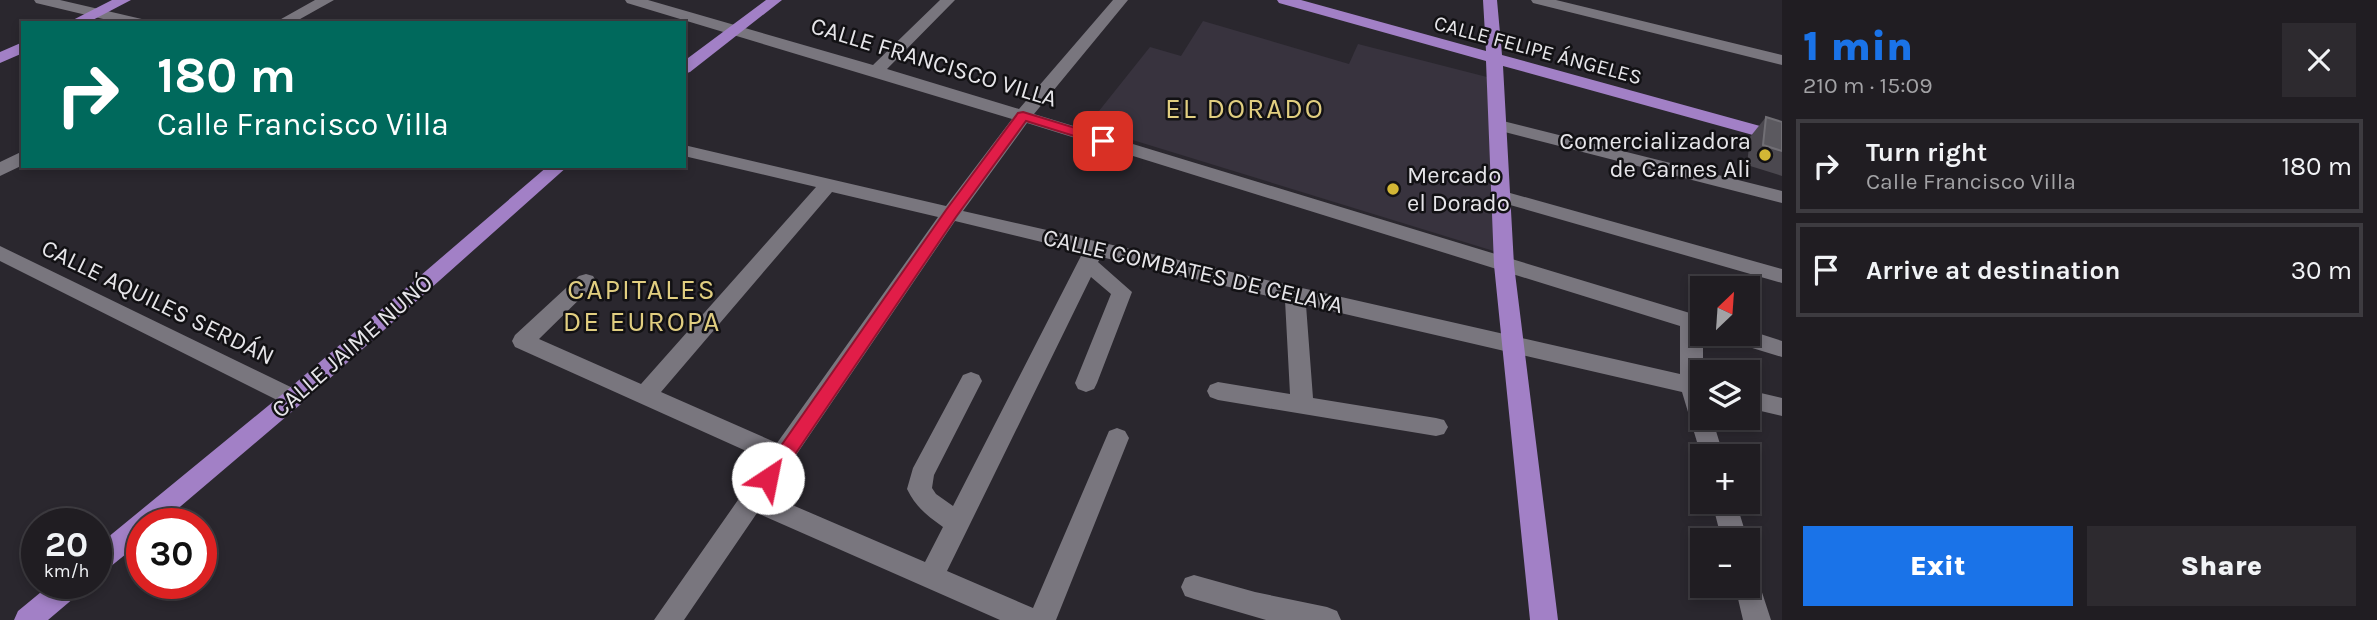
<!DOCTYPE html>
<meta charset="utf-8">
<style>
body{margin:0;font-family:Karla,sans-serif;background:#2d2a2f;color:#f1f3f6;height:100vh;display:flex;flex-direction:column;font-size:26px;white-space:nowrap}
*{box-sizing:border-box;margin:0}
p{font-size:23px;color:#a2a2a5}
.icon{flex:none;width:38px;height:38px;fill:none;stroke:currentColor;stroke-width:2;stroke-linecap:round;stroke-linejoin:round}
.map{position:relative;flex:1;overflow:hidden}
.panel{display:flex;flex-direction:column;background:#201d22;width:595px}
.panel>*{flex:none}
.hud{position:absolute;left:21px;top:21px;width:665px;height:147px;border-radius:0px;box-shadow:0 4px 10px #0003,0 0 0 2px #3d3b40;background:#00695c;color:#fff;overflow:hidden}
.needle{width:46px;rotate:25deg}
.fabs{position:absolute;left:1690px;top:276px;display:grid;gap:14px}
.fabs a{display:grid;place-items:center;width:70px;height:70px;border-radius:0px;background:#201d22;box-shadow:0 4px 10px #0003,0 0 0 2px #3d3b40;font-size:35px}
.speed{position:absolute;left:21px;top:508px;display:flex;gap:14px;font-size:35px;font-weight:700;text-align:center}
.speed>*{display:grid;place-content:center;width:91px;height:91px;border-radius:50%;background:#201d22;box-shadow:0 4px 10px #0003,0 0 0 2px #3d3b40;line-height:1}
.speed small{font-size:18px;font-weight:400}
.speed .limit{border:10px solid #d22;background:#fff;color:#111}
.pin{position:absolute;display:grid;place-items:center;width:60px;height:60px;color:#fff;margin:-30px;border-radius:14px;box-shadow:0 4px 10px #0006}
.me{position:absolute;width:77px;margin:-38px;rotate:34deg;stroke-linejoin:round;filter:drop-shadow(0 0 5px #0008)}
.turn{display:flex;align-items:center;gap:24px;height:147px;padding:0 21px;font-size:32px}
.turn .icon{width:91px;height:91px;stroke-width:2.5}
.turn b{display:block;font-size:49px;line-height:60px}
.round{display:grid;place-items:center;flex:none;width:74px;height:74px;border-radius:0px;background:#2d2a2f}
.summary{display:flex;align-items:center;justify-content:space-between;height:119px;padding:0 21px}
h1{font-size:42px;font-weight:800;line-height:52px;color:#1a73e8}
.button{display:flex;gap:14px;margin-top:auto;padding:14px 21px}
.button a{flex:1;height:80px;border-radius:0px;background:#1a73e8;color:#fff;font-size:28px;font-weight:800;line-height:80px;text-align:center}
.button a+a{background:#2d2a2f;color:#f1f3f6}
ul{padding:0;list-style:none}
li{display:flex;align-items:center;gap:21px;height:94px;margin:0 14px 10px;padding:0 7px;border:4px solid #3d3b40;border-radius:0px}
li div{flex:1}
li b{display:block;font-size:26px}
li em{font-style:normal}
main{display:flex;flex:1;min-height:0}
.map>svg:first-child{display:block}
.built{fill:#38333e}
.lines{fill:none;stroke-linecap:round;stroke-linejoin:round}
.minor{fill:#79767e;fill-rule:evenodd}
.major{fill:#a280c6;fill-rule:evenodd}
.wall{fill:#4b484f}
.building{fill:#5b595f;stroke:#716f75;stroke-width:2}
.route{fill:#e11d48;stroke:#92132f;stroke-width:2}
.poi-dot{fill:#d3b635;stroke:#121114;stroke-width:2.5}
.labels{text-anchor:middle;dominant-baseline:central;stroke-width:5;stroke-linejoin:round;paint-order:stroke}
.far-street-label{font-size:21px;fill:#e6e5e9;stroke:#121114}
.street-label{font-size:24px;fill:#e6e5e9;stroke:#121114}
.poi-label{font-size:24px;fill:#e6e5e9;stroke:#121114;text-anchor:end}
.quarter-label{font-size:28px;letter-spacing:2px;fill:#e1ce80;stroke:#121114}
</style>
<main>
<div class="map">
<svg width="1782" height="620" viewBox="0 0 1782 620">
<rect width="100%" height="100%" fill="#2a272e"/>
<path class="built" d="M 1203,21 L 1349,64 L 1358,44 L 1487,77 L 1497,252 L 1087,126 L 1150,47 L 1181,56 Z"/>
<g class="lines">
<path class="minor" d="M 34,0 L 60,0 L 146,20 L 148,23 L 120,23 L 36,3 Z
M 315,0 L 334,0 L 293,23 L 274,23 Z
M 625,0 L 648,0 L 873,65 L 940,0 L 955,0 L 887,69 L 1019,109 L 1113,0 L 1128,0 L 1034,114 L 1703,317 L 1703,418 L 1712,418 L 1724,457 L 1703,457 L 1703,462 L 1682,392 L 1306,305 L 1313,398 L 1436,418 L 1444,420 L 1448,427 L 1444,434 L 1436,436 L 1218,400 L 1210,397 L 1207,391 L 1210,385 L 1218,382 L 1290,394 L 1285,300 L 1101,257 L 1098,262 L 1132,292 L 1097,383 L 1094,389 L 1086,392 L 1078,389 L 1075,383 L 1111,294 L 1091,277 L 947,571 L 1033,608 L 1109,431 L 1117,428 L 1125,431 L 1129,438 L 1056,620 L 1000,620 L 757,513 L 684,620 L 654,620 L 766,460 L 515,347 L 512,341 L 515,335 L 579,276 L 586,274 L 593,276 L 596,281 L 593,286 L 539,339 L 641,384 L 816,187 L 684,156 L 684,145 L 946,206 L 1012,119 L 627,3 ZM 1027,123 L 1680,326 L 1680,374 L 963,211 ZM 832,192 L 938,217 L 777,443 L 661,392 ZM 955,221 L 1083,252 L 953,506 L 936,494 L 932,488 L 934,475 L 982,381 L 979,375 L 971,372 L 963,375 L 913,468 L 907,489 C 916,507 926,515 943,527 L 925,562 L 769,495 Z
M 1531,0 L 1556,0 L 1782,55 L 1782,65 L 1533,3 Z
M 1499,120 L 1782,191 L 1782,203 L 1493,129 L 1490,125 L 1493,121 Z
M 23,151 L 23,165 L 0,176 L 0,162 Z
M 1503,191 L 1782,269 L 1782,283 L 1496,201 L 1494,197 L 1496,193 Z
M 0,246 L 301,392 L 304,398 L 301,404 L 293,407 L 285,404 L 0,261 Z
M 1748,330 L 1782,341 L 1782,357 L 1726,340 L 1723,334 L 1748,334 Z
M 1748,390 L 1782,398 L 1782,416 L 1748,408 Z
M 1712,502 L 1736,502 L 1748,541 L 1722,541 Z
M 1748,574 L 1757,577 L 1771,620 L 1743,620 L 1735,586 L 1748,586 Z
M 1194,575 L 1255,592 L 1327,607 L 1337,611 L 1341,620 L 1266,620 L 1194,599 L 1185,596 L 1181,587 L 1185,578 Z"/>
<path class="major" d="M 112,0 L 131,0 L 87,23 L 67,23 Z
M 766,0 L 782,0 L 690,72 L 684,74 L 684,61 Z
M 1277,0 L 1301,0 L 1486,51 L 1483,0 L 1497,0 L 1502,55 L 1782,132 L 1782,143 L 1503,66 L 1514,265 L 1558,620 L 1530,620 L 1494,265 L 1486,61 L 1279,3 Z
M 23,42 L 23,53 L 0,63 L 0,52 Z
M 548,166 L 568,166 L 301,404 L 161,523 L 142,523 L 142,541 L 105,571 L 96,575 L 96,547 L 285,392 Z
M 52,583 L 85,583 L 81,592 L 48,620 L 14,620 L 18,611 Z"/>
</g>
<path class="wall" d="M 1766,117 L 1782,122 L 1782,176 L 1747,165 L 1750,137 Z"/>
<path class="building" d="M 1766,117 L 1782,122 L 1782,151 L 1763,145 Z"/>
<path class="route" d="M 1023,112 L 1108,138 L 1110,141 L 1103,145 L 1026,121 L 956,217 L 775,484 L 768,486 L 762,484 L 759,478 L 762,473 L 946,210 L 1018,113 Z"/>
<g class="poi-dot">
<circle cx="1765" cy="155" r="7"/>
<circle cx="1393" cy="189" r="7"/>
</g>
<g class="labels">
<g class="far-street-label">
<text transform="translate(1538 50) rotate(15)">CALLE FELIPE ÁNGELES</text>
</g>
<g class="street-label">
<text transform="translate(934 62) rotate(17)">CALLE FRANCISCO VILLA</text>
<text transform="translate(1193 271) rotate(13)">CALLE COMBATES DE CELAYA</text>
<text transform="translate(158 302) rotate(26)">CALLE AQUILES SERDÁN</text>
<text transform="translate(352 346) rotate(-41)">CALLE JAIME NUNÓ</text>
</g>
<g class="poi-label">
<text x="1751" y="141">Comercializadora<tspan x="1751" dy="28">de Carnes Ali</tspan></text>
<text x="1407" y="175" text-anchor="start">Mercado<tspan x="1407" dy="28">el Dorado</tspan></text>
</g>
<g class="quarter-label">
<text x="1245" y="108">EL DORADO</text>
<text x="642" y="289">CAPITALES<tspan x="642" dy="32">DE EUROPA</tspan></text>
</g>
</g>
</svg>
<div class="fabs">
<a><svg class="needle" viewBox="-14 -14 28 28"><path d="M0-13l5 13h-10z" fill="#e53935"/><path d="M0 13l5-13h-10z" fill="#a2a2a5"/></svg></a>
<a><svg class="icon" aria-label="layers" viewBox="0 0 24 24"><path d="M12 4l9 5-9 5-9-5zM3 14l9 5 9-5"/></svg></a>
<a>+</a>
<a>−</a>
</div>
<div class="speed"><div>20<small>km/h</small></div><div class="limit">30</div></div>
<div class="pin" style="left:1103px;top:141px;background:#d93025"><svg class="icon" aria-label="arrive" viewBox="0 0 24 24"><path d="M6 21V4h12l-3 4 3 4H6"/></svg></div>
<svg class="me" style="left:768px;top:478px" viewBox="-20 -20 40 40"><circle r="19" fill="#fff"/><path d="M0-13L10 11 0 6-10 11z" fill="#e11d48"/></svg>
<div class="hud">
<div class="turn"><svg class="icon" aria-label="right" viewBox="0 0 24 24"><path d="M7 20v-9h11M14 6l5 5-5 5"/></svg><div><b>180 m</b>Calle Francisco Villa</div></div>
</div>
</div>
<section class="panel">
<div class="summary"><div><h1>1 min</h1><p>210 m · 15:09</p></div><a class="round"><svg class="icon" aria-label="close" viewBox="0 0 24 24"><path d="M6 6l12 12M18 6L6 18"/></svg></a></div>
<ul>
<li><svg class="icon" aria-label="right" viewBox="0 0 24 24"><path d="M7 20v-9h11M14 6l5 5-5 5"/></svg><div><b>Turn right</b><p>Calle Francisco Villa</p></div><em>180 m</em></li>
<li><svg class="icon" aria-label="arrive" viewBox="0 0 24 24"><path d="M6 21V4h12l-3 4 3 4H6"/></svg><div><b>Arrive at destination</b></div><em>30 m</em></li>
</ul>
<div class="button"><a>Exit</a><a>Share</a></div>
</section>
</main>
